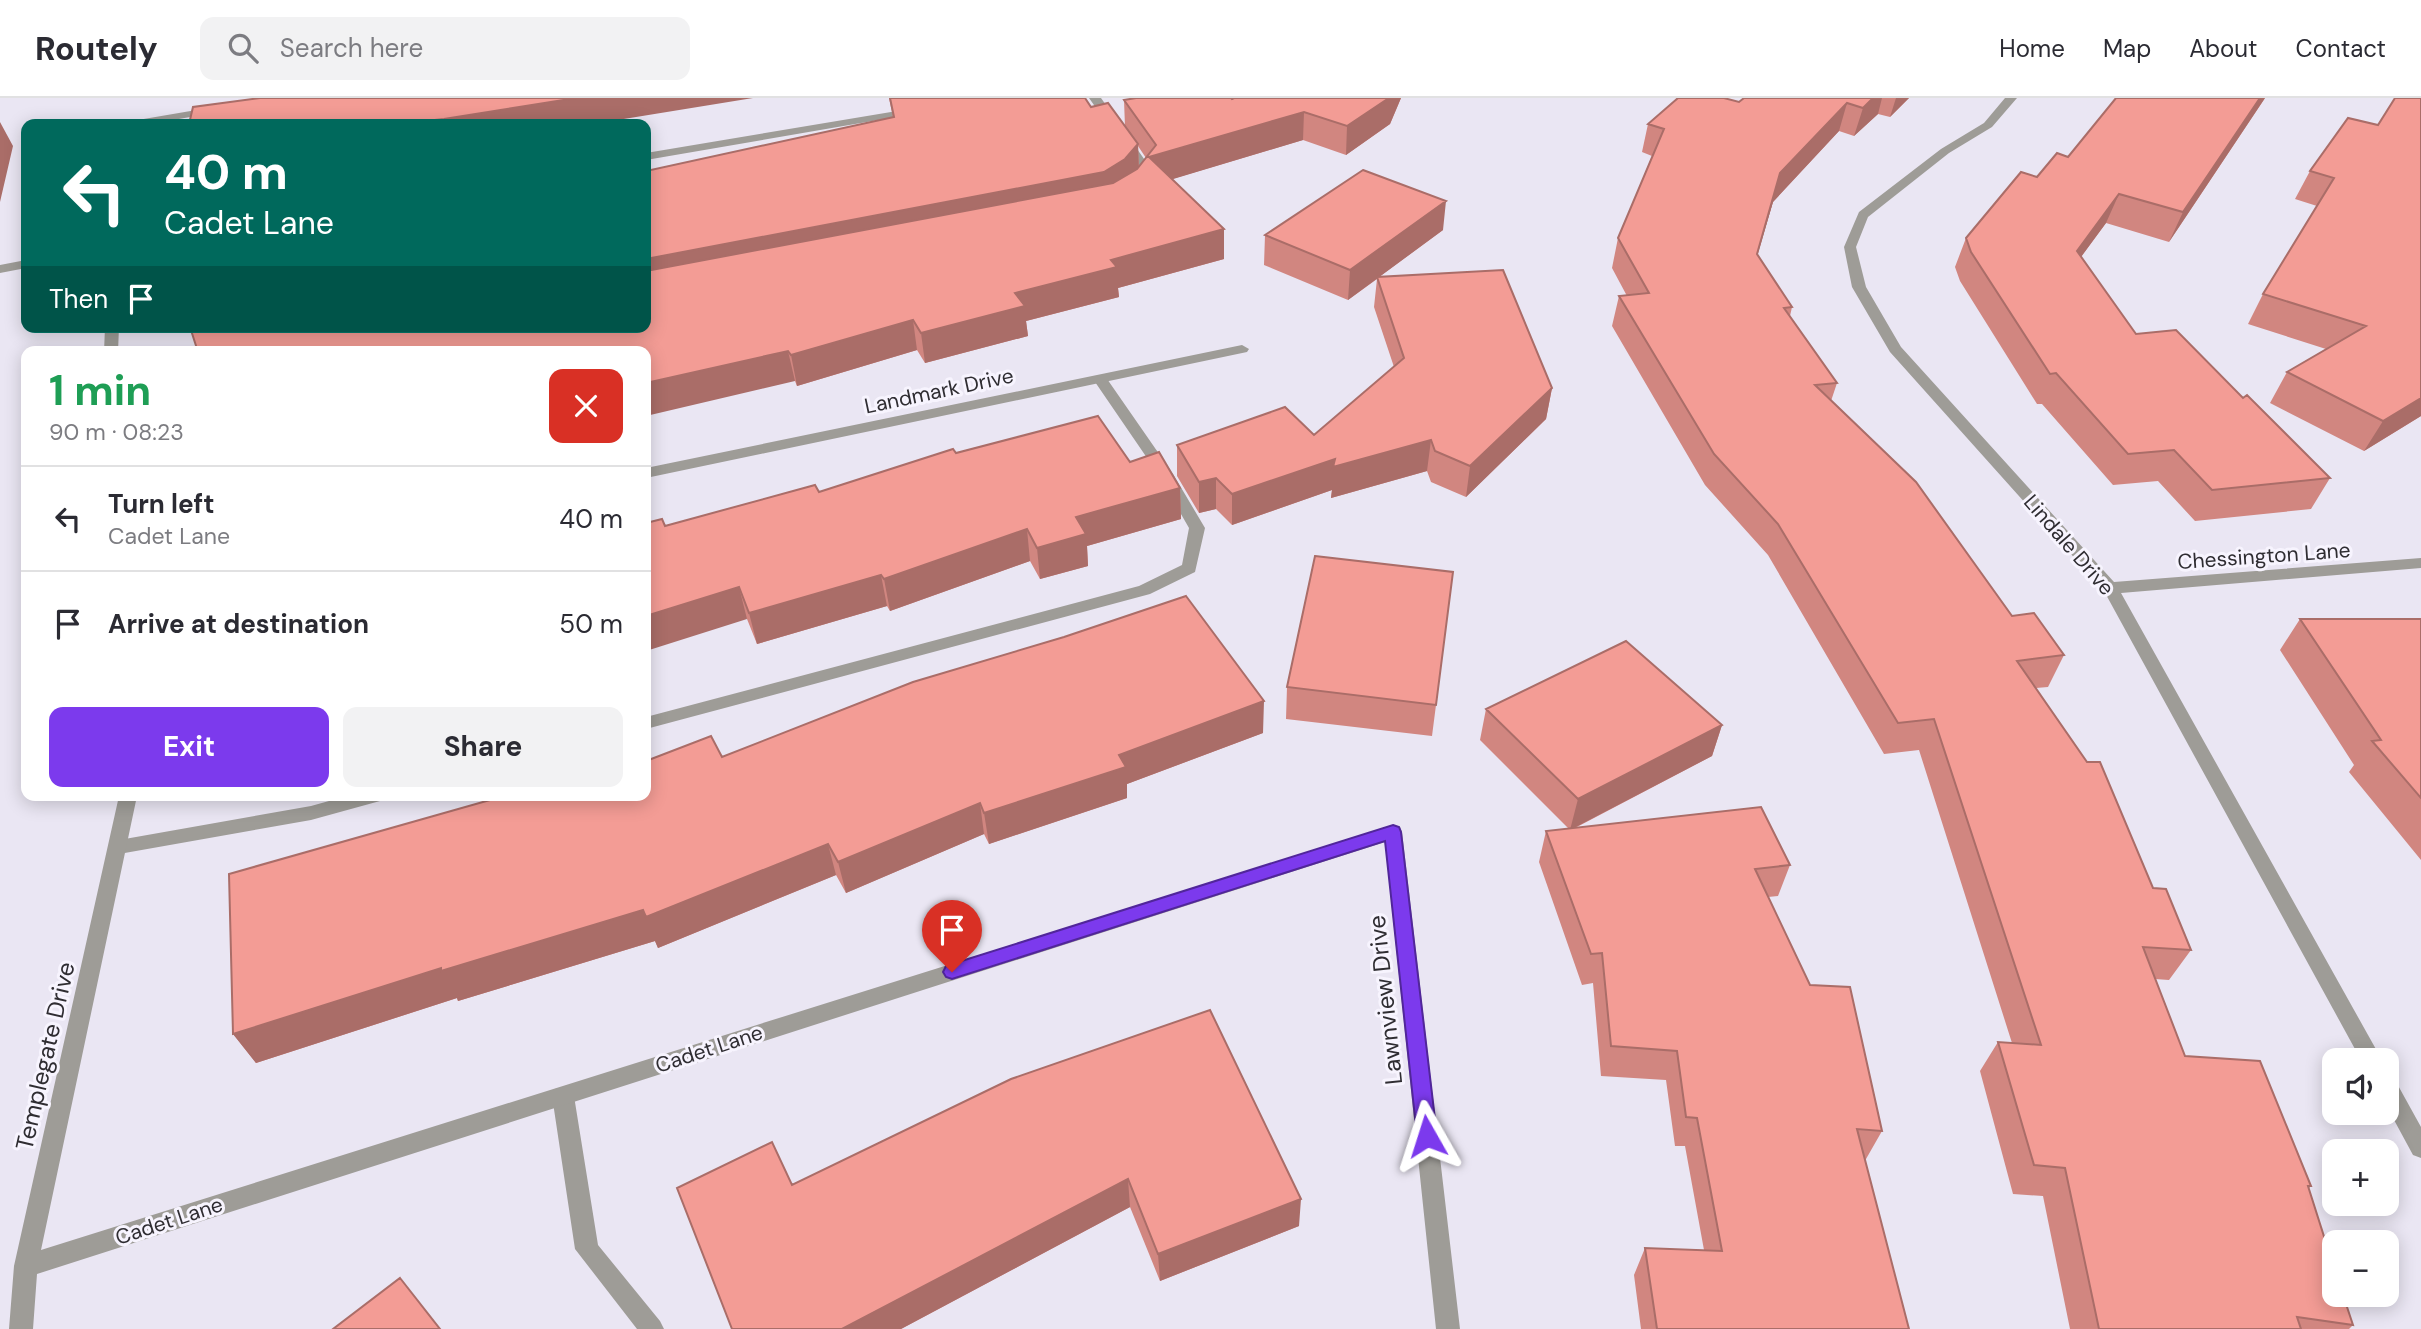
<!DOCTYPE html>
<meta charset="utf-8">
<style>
body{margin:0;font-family:"DM Sans",sans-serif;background:#f2f2f3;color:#2b2b33;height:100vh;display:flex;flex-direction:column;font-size:26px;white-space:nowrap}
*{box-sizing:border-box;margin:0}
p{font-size:23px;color:#7c7c81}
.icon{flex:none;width:38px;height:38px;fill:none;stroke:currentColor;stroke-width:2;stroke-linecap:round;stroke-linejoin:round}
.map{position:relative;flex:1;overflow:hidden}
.side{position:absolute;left:21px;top:248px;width:630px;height:455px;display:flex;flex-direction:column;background:#fff;border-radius:14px;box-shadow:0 4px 18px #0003}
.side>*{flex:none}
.hud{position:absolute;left:21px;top:21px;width:630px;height:214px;border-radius:14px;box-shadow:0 4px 18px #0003;background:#00695c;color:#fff;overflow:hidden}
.buttons{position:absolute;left:2322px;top:950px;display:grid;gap:14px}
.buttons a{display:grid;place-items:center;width:77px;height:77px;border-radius:14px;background:#fff;box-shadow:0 4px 18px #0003;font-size:35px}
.pin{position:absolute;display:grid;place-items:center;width:60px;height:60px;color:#fff;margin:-72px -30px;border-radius:50% 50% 50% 0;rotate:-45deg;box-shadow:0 0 7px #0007}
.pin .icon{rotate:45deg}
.me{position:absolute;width:77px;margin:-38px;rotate:354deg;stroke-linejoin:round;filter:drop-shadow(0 0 5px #0008)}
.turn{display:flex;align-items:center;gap:24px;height:147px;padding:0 28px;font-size:32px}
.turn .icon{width:91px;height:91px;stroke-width:2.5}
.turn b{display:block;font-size:49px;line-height:60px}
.then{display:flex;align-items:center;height:66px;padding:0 28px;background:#0003;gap:14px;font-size:26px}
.round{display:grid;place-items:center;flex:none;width:74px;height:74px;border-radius:14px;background:#f2f2f3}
.overview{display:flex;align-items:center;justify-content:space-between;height:119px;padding:0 28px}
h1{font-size:42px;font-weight:700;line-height:52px;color:#1e9e55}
.primary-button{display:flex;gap:14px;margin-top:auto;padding:14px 28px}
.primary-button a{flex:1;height:80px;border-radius:14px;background:#7c3aed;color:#fff;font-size:28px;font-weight:700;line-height:80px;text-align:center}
.primary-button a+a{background:#f2f2f3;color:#2b2b33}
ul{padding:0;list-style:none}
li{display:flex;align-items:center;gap:21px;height:105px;padding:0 28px;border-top:2px solid #e1e1e2}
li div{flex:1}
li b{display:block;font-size:26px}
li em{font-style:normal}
header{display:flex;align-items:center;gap:42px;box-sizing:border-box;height:98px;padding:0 35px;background:#fff;border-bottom:2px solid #e1e1e2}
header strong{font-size:33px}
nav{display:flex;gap:38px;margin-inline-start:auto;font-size:24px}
.search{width:490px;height:63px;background:#f2f2f3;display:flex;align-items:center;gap:18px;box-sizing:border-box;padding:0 24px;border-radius:14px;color:#7c7c81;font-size:26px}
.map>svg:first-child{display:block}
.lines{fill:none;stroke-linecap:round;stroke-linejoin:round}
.service{fill:#9e9c97;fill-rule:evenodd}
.minor{fill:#9e9c97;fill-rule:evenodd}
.wall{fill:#d18680;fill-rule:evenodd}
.shaded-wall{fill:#aa6d68}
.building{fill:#f39c95;stroke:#aa6d68;stroke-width:2}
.route{fill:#7c3aed;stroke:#51269a;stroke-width:2}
.labels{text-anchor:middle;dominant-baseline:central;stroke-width:6;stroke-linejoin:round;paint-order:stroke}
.street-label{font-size:21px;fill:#2f2d32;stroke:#f7f4fe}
.near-street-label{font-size:24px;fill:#2f2d32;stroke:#f7f4fe}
</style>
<header>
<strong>Routely</strong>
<div class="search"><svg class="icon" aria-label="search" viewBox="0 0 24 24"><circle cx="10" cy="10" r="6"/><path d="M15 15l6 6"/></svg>Search here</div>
<nav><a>Home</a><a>Map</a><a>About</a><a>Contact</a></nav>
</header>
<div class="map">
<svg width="2421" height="1231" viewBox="0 0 2421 1231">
<rect width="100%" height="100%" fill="#eae6f3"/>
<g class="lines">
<path class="service" d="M 1089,0 L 1101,0 L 1154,75 L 1146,85 L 1136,82 L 1142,75 Z
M 214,9 L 218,10 L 218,14 L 151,26 L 126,26 L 132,23 Z
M 1100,277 L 1105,278 L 1173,376 L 1205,430 L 1195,474 L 1150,496 L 646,631 L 646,619 L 1139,488 L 1182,467 L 1189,430 L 1158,376 L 1093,281 Z
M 347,698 L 383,698 L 380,703 L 311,722 L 119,756 L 112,754 L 110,749 L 112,744 L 119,742 L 311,708 Z
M 563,989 L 571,991 L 574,998 L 598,1147 L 660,1223 L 664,1231 L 637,1231 L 575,1151 L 552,998 L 555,991 Z"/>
<path class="minor" d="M 2005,0 L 2017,0 L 1992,29 L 1949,55 L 1868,119 L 1856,149 L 1866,189 L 1901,249 L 2114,484 L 2421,460 L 2421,470 L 2121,495 L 2382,962 L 2361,962 L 2104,493 L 1890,254 L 1852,189 L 1844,149 L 1859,114 L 1941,51 L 1984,25 Z
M 915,10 L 919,11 L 919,15 L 646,62 L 646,55 Z
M 26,162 L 26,170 L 0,175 L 0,167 Z
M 105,229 L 119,229 L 118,254 L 104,254 Z
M 1242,247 L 1249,251 L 1247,254 L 646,380 L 646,370 Z
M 119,698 L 137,698 L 41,1152 L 1393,727 L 1400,729 L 1402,734 L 1460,1231 L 1436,1231 L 1385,744 L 37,1176 L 33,1231 L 9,1231 L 14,1168 Z
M 2387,980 L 2395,982 L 2421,1029 L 2421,1060 L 2413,1057 L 2387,1009 Z"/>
</g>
<path class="wall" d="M 889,0 L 1085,0 L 1091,9 L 1125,29 L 1124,2 L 1232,1 L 1234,0 L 1401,0 L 1390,26 L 1346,57 L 1303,42 L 1172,81 L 1224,161 L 1118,190 L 1119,199 L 1026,223 L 1028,238 L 925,265 L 917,252 L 797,288 L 795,283 L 646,229 L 893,19 ZM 1138,48 L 1146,60 L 1139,69 Z
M 1744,0 L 1909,0 L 1890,19 L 1878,16 L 1854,38 L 1839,33 L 1773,104 L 1757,157 L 1792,209 L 1790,218 L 1837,285 L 1831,303 L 2012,518 L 2064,557 L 2048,589 L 2036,590 L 2153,790 L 2191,852 L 2169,882 L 2155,881 L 2185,958 L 2311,1088 L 2308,1091 L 2353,1227 L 2349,1231 L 2070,1231 L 2043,1098 L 2013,1096 L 1980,973 L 1998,944 L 2012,945 L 1919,652 L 1884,656 L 1768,457 L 1705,387 L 1612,228 L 1619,198 L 1627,198 L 1612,170 L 1618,140 L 1652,58 L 1642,54 L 1648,26 L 1739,4 Z
M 2265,0 L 2169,144 L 2106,125 L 2081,159 L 2136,236 L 2243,300 L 2330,380 L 2311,411 L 2195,423 L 2158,383 L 2113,387 L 2042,306 L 2037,306 L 1960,183 L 1955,169 L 1966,140 L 2037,79 L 2068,59 Z
M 2348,20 L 2421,318 L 2364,353 L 2270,305 L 2287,274 L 2326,251 L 2248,226 L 2263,196 L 2317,108 L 2295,101 L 2310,73 Z
M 1443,132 L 1379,179 L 1552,290 L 1546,321 L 1466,399 L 1431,384 L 1427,373 L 1331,400 L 1332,392 L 1232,427 L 1216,411 L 1199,415 L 1177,378 L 1177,347 L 1314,337 L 1394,269 L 1374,209 L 1377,181 L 1348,202 L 1264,167 L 1265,137 Z
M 956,355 L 1130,364 L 1180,390 L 1181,421 L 1087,448 L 1088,468 L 1040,481 L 1030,463 L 890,513 L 887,508 L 757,546 L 747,521 L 665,428 L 819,394 Z
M 2300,521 L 2421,521 L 2421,762 L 2349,674 L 2354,667 L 2280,552 Z
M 1287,589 L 1436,607 L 1432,638 L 1286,621 Z
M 1486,611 L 1722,627 L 1712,658 L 1575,730 L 1790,767 L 1778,798 L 1768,799 L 1810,887 L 1882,1033 L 1866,1061 L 1865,1061 L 1909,1231 L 1641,1231 L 1634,1177 L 1645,1150 L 1704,1152 L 1685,1048 L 1675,1048 L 1666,982 L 1601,978 L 1593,885 L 1582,887 L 1539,764 L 1546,733 L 1569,731 L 1480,642 Z
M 1263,635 L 1127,686 L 1127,700 L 989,746 L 984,736 L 846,795 L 836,777 L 658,850 L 655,843 L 458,903 L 457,900 L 256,965 L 233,936 L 646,698 L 722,659 Z
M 1011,981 L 1299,1128 L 1160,1183 L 1130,1109 L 901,1231 L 732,1231 L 792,1087 Z"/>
<path class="shaded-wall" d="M 576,0 L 753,0 L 593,26 L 397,26 Z
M 1389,0 L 1401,0 L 1390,26 L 1346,57 L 1347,28 Z
M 1873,0 L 1882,0 L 1878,16 L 1854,38 L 1863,10 Z
M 1896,0 L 1909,0 L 1890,19 Z
M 2260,0 L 2265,0 L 2169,144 L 2183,114 Z
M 1847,5 L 1839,33 L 1773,104 L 1749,186 L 1780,75 Z
M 1304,14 L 1303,42 L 1150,88 L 1149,59 Z
M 0,24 L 13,48 L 0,104 Z
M 1138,46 L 1139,75 L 1126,90 L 646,192 L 646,161 Z
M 2119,96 L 2106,125 L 2064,182 L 2077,153 Z
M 1446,103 L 1443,132 L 1348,202 L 1350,172 Z
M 1224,131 L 1224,161 L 1118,190 L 1119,199 L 1026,223 L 1028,238 L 925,265 L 921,235 L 1015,195 L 1111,162 Z
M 913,222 L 917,252 L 797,288 L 791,257 Z
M 788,253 L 795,283 L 646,318 L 646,285 Z
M 1552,290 L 1546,321 L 1466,399 L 1470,368 Z
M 2421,300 L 2421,318 L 2364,353 L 2383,323 Z
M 1431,342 L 1427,373 L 1331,400 L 1332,392 L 1232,427 L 1232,396 L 1335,361 Z
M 1216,380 L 1216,411 L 1199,415 L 1199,384 Z
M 1180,390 L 1181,421 L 1087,448 L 1088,468 L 1040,481 L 1037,450 L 1076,419 Z
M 1027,431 L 1030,463 L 890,513 L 884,481 Z
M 881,477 L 887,508 L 757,546 L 749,515 Z
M 739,489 L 747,521 L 646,553 L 646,518 Z
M 1264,603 L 1263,635 L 1127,686 L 1127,700 L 989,746 L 984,715 L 1119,657 Z
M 1722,627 L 1712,658 L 1570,732 L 1578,701 Z
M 980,705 L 984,736 L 846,795 L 838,764 Z
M 828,746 L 836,777 L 658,850 L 655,843 L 458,903 L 457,900 L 256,965 L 233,936 Z
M 1128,1081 L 1130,1109 L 901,1231 L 842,1231 Z
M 1301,1101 L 1299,1128 L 1160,1183 L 1158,1156 Z"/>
<path class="building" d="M 260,0 L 576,0 L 444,21 L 397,26 L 189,26 L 193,9 Z
M 890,0 L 1085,0 L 1091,9 L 1108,5 L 1138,46 L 1125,61 L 1104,74 L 646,161 L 646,73 L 894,19 Z
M 1136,0 L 1231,0 L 1232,1 L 1234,0 L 1389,0 L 1347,28 L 1304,14 L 1149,59 L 1224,131 L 1111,162 L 1117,169 L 1015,195 L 1025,208 L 921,235 L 913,222 L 791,257 L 788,253 L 646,285 L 646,254 L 198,254 L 190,229 L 646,229 L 646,173 L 1113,85 L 1137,71 L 1156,47 L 1124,2 Z
M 1678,0 L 1724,0 L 1739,4 L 1744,0 L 1873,0 L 1863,10 L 1847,5 L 1780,75 L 1757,156 L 1792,209 L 1784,210 L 1837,285 L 1815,287 L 1916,384 L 2012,518 L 2034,515 L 2064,557 L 2017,563 L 2087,664 L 2100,664 L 2153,790 L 2166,791 L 2191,852 L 2143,849 L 2185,958 L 2260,963 L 2311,1088 L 2308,1088 L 2334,1170 L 2334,1197 L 2343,1197 L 2353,1227 L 2297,1219 L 2301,1231 L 2099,1231 L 2065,1070 L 2034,1067 L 1998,944 L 2041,947 L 1934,621 L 1898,625 L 1778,426 L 1714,356 L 1619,198 L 1649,195 L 1618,140 L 1664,31 L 1648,26 Z
M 2116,0 L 2260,0 L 2183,114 L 2119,96 L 2077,153 L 2136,236 L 2176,232 L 2243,300 L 2247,297 L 2330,380 L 2212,392 L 2174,352 L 2128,356 L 2056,275 L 2050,276 L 1971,154 L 1966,140 L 2021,74 L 2037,79 L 2057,55 L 2068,59 Z
M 2395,0 L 2421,0 L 2421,300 L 2383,323 L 2287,274 L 2366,228 L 2263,196 L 2334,80 L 2310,73 L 2348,20 L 2378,27 Z
M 1363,72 L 1446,103 L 1350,172 L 1265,137 Z
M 1503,172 L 1552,290 L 1470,368 L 1435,353 L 1431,342 L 1333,369 L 1335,361 L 1232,396 L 1216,380 L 1199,384 L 1177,347 L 1285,309 L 1314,337 L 1404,260 L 1377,179 Z
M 1098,318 L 1130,364 L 1159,354 L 1180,390 L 1076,419 L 1086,436 L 1037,450 L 1027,431 L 884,481 L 881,477 L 749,515 L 739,489 L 646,518 L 646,425 L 662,421 L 665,428 L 815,387 L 819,394 L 953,351 L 956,355 Z
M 1315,458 L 1453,474 L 1436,607 L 1287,589 Z
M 1186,498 L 1264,603 L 1119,657 L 1126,669 L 984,715 L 980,705 L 838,764 L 828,746 L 646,819 L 643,812 L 441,873 L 441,870 L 233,936 L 229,776 L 504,698 L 646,698 L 646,663 L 711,638 L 722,659 L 913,584 L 1064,539 Z
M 2300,521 L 2421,521 L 2421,700 L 2372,643 L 2381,642 Z
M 1626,543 L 1722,627 L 1578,701 L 1486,611 Z
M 1761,709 L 1790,767 L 1755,771 L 1810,887 L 1850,889 L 1882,1033 L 1857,1031 L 1909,1231 L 1657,1231 L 1645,1150 L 1722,1153 L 1697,1020 L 1686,1019 L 1677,953 L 1611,948 L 1602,855 L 1591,856 L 1546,733 Z
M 1210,912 L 1301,1101 L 1158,1156 L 1128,1081 L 842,1231 L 732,1231 L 677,1090 L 772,1044 L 792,1087 L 1011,981 Z
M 400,1180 L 440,1231 L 333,1231 Z"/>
<path class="route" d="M 1393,727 L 1399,729 L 1401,734 L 1437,1038 L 1434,1044 L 1427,1047 L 1420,1044 L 1417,1038 L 1385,743 L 952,881 L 946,879 L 943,874 L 946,868 L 952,866 Z"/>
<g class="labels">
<g class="street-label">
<text transform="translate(939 293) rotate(-12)">Landmark Drive</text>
<text transform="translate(2069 447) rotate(49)">Lindale Drive</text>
<text transform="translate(2264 458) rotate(-4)">Chessington Lane</text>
<text transform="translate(709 951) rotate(-18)">Cadet Lane</text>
<text transform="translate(169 1123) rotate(-18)">Cadet Lane</text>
</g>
<g class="near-street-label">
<text transform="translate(1385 902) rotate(-96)">Lawnview Drive</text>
<text transform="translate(45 958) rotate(-77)">Templegate Drive</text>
</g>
</g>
</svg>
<div class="buttons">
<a><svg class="icon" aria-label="sound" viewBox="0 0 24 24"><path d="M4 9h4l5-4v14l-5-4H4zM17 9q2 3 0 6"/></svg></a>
<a>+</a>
<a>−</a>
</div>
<div class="pin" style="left:952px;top:874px;background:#d93025"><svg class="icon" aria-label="arrive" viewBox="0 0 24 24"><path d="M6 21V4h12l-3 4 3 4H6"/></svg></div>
<svg class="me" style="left:1427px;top:1038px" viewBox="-20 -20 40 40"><path d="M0-17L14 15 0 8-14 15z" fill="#7c3aed" stroke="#fff" stroke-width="4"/></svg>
<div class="hud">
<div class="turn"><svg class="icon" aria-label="left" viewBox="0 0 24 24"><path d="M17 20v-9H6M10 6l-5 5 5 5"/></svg><div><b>40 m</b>Cadet Lane</div></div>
<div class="then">Then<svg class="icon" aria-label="arrive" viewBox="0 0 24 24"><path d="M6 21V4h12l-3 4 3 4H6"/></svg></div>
</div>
<section class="side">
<div class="overview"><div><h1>1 min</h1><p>90 m · 08:23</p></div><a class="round" style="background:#d93025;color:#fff"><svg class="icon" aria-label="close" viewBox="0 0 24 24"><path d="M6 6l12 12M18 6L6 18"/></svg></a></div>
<ul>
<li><svg class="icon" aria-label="left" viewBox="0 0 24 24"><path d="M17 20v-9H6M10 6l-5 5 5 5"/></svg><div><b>Turn left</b><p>Cadet Lane</p></div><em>40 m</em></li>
<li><svg class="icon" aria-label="arrive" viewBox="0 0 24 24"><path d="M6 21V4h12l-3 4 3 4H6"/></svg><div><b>Arrive at destination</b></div><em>50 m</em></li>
</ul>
<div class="primary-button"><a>Exit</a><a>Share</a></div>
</section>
</div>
